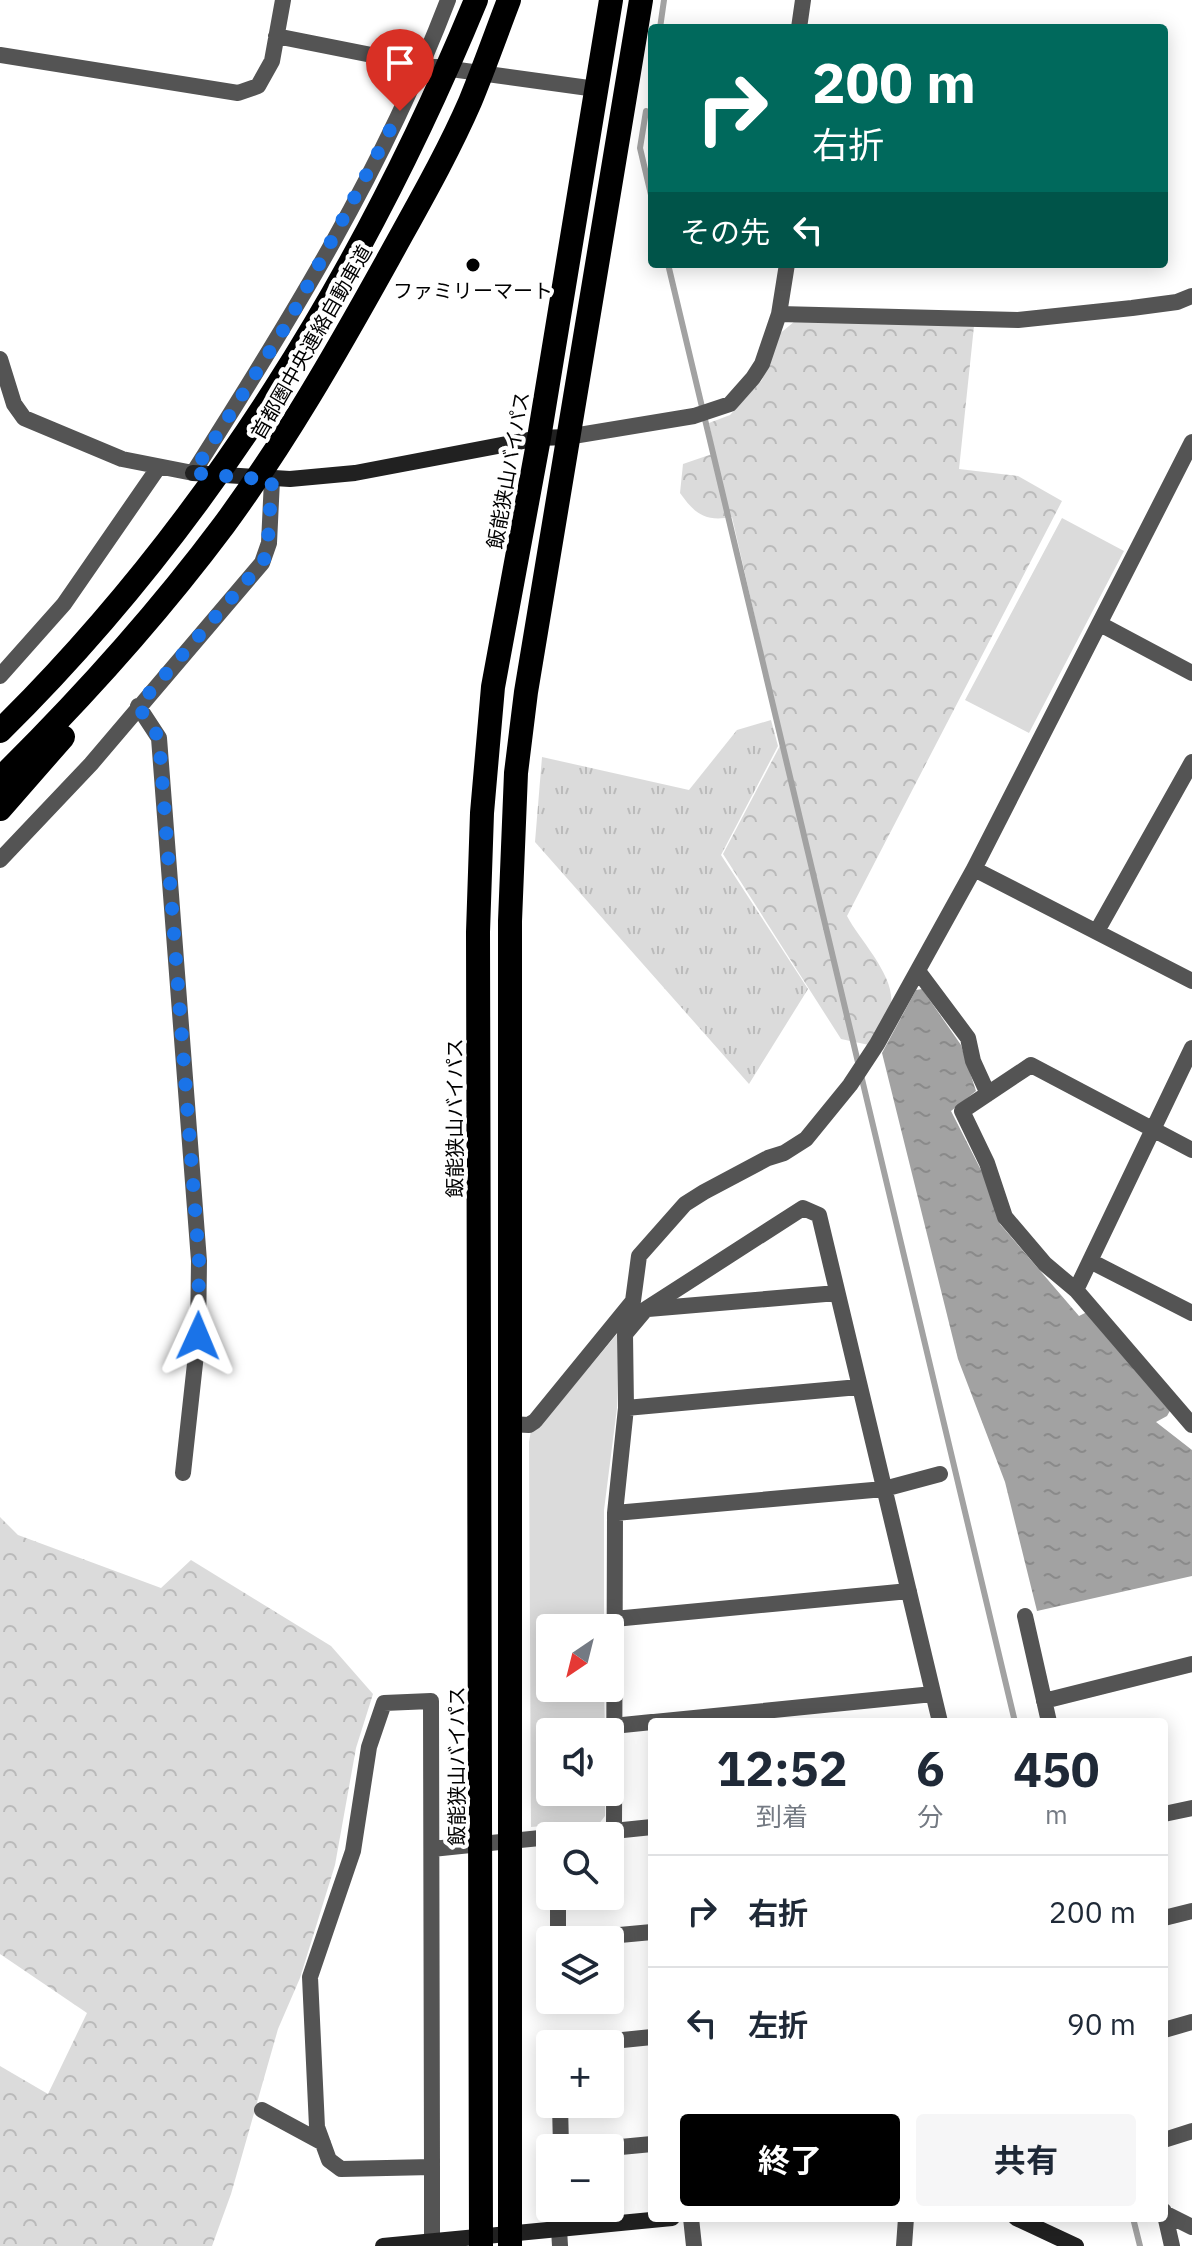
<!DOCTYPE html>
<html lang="ja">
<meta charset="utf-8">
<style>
body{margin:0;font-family:"IBM Plex Sans","Noto Sans JP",sans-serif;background:#f6f6f7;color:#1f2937;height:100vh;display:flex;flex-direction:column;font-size:30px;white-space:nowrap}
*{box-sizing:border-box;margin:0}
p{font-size:26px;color:#747a83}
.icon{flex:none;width:44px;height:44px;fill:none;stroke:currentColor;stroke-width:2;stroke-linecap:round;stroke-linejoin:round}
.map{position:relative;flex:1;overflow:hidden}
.details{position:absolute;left:648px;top:1718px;width:520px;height:504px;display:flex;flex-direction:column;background:#fff;border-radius:8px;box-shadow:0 4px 20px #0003}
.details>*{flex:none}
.top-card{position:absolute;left:648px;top:24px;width:520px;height:244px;border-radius:8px;box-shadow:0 4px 20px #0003;background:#00695c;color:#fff;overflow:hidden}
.needle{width:52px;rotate:215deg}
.tools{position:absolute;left:536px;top:1614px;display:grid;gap:16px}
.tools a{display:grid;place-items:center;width:88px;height:88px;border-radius:8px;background:#fff;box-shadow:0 4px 20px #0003;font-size:40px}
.pin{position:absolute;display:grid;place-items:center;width:68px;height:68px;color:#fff;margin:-82px -34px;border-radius:50% 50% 50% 0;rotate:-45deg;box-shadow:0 0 8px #0007}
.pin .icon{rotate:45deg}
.me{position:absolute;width:88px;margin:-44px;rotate:1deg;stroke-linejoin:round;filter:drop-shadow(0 0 6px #0008)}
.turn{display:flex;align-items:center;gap:28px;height:168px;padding:0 32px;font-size:36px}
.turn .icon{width:104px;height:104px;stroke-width:2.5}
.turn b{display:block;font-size:56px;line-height:68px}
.then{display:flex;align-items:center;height:76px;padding:0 32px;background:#0003;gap:16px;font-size:30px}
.eta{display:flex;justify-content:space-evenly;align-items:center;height:136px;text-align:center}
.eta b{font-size:48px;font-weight:700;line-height:56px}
.action{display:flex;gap:16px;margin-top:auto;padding:16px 32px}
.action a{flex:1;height:92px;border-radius:8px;background:#000;color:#fff;font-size:32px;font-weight:700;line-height:92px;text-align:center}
.action a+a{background:#f6f6f7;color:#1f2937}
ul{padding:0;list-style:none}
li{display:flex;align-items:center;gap:24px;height:112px;padding:0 32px;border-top:2px solid #e0e1e3}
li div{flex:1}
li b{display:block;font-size:30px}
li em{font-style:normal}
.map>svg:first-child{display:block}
.grass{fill:url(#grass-tufts)}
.forest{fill:url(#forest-crowns)}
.park{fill:#dbdbdb}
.water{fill:url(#water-ripples)}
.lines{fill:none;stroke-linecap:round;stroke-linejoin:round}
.stream{stroke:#a2a2a2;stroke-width:6}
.street{stroke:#545454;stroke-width:16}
.secondary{stroke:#212121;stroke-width:16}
.highway{stroke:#000;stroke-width:24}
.route{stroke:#1a73e8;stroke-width:14;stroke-dasharray:0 25.2}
.poi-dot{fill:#000;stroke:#fff;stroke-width:3}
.labels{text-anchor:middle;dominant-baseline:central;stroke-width:8;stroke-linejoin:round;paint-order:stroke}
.poi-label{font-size:20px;fill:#000;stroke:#fff}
.street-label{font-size:20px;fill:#000;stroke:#fff}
</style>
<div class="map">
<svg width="1192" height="2246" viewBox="0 0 1192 2246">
<defs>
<pattern id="grass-tufts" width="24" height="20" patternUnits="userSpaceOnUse" patternTransform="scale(2)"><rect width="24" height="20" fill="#dbdbdb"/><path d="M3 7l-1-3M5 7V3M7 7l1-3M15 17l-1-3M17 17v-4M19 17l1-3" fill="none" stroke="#bababa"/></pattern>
<pattern id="forest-crowns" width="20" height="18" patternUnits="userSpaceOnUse" patternTransform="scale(2)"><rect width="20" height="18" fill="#dbdbdb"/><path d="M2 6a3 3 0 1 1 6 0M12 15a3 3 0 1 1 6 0" fill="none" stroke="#bababa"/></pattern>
<pattern id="water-ripples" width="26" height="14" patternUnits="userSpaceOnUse" patternTransform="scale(2)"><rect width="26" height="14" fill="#a2a2a2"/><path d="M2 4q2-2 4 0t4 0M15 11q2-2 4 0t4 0" fill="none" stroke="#8a8a8a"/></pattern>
</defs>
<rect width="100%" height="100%" fill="#fff"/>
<path class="grass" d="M 771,720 L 778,746 L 721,855 L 808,989 L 749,1084 L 535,842 L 542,757 L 689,790 L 737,730 Z"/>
<path class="forest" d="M 795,321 L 974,326 L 959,469 L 1018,476 L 1062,501 L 847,916 C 860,941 896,976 891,1006 C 889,1018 875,1034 869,1045 L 841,1039 L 723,854 L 783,740 L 732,517 C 705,522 695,514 680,493 L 683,464 L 715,453 L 709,423 L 730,415 L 762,380 L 777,336 Z
M 0,1517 L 18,1535 L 161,1588 L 191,1560 L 331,1646 L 373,1694 L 356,1748 L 335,1865 L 300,1978 L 278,2029 L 231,2194 L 212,2246 L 0,2246 L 0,2066 L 48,2094 L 87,2013 L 0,1954 Z"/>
<path class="park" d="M 1062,518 L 1124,551 L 1029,733 L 965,700 Z
M 617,1334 L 617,1408 L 604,1510 L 604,1628 L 550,1628 L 550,1688 L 604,1688 L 605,1732 L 550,1732 L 550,1792 L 605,1792 L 605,1816 L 598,1825 L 545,1829 L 543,1826 L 531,1827 L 529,1442 L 531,1430 L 560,1402 Z"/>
<path class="water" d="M 922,989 L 961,1045 L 976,1091 L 951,1111 L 984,1176 L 1000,1224 L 1079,1316 L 1089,1311 L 1171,1409 L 1167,1416 L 1156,1422 L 1192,1450 L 1192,1576 L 1037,1611 L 1005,1482 L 958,1359 L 882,1053 L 916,990 Z"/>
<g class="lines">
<path class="stream" d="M 660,28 L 664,0
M 652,77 L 652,74
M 646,111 L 640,148 L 652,199
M 668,264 L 1015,1722
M 1133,2218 L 1140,2246"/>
<path class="street" d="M 799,28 L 803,0
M 276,36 L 422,65 L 596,89
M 0,55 L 238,93 L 258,86 L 272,61 L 283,0
M 779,314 L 1018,320 L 1132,308 L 1177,302 L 1192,296
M 0,359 L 14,404 L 24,418 L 122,459 L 193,473 C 289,322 384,168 448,0
M 567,437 L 694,416 L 730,404 L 753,378 L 762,364 L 779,314 L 787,264
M 1100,624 L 1192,673
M 0,676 L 64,604 L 158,468
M 138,706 L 159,738 L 199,1261 L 198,1336 L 183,1473
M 0,860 L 91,764 L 262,563 L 269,543 L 272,480
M 974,869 L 1192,981
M 1097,931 L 1192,762
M 918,971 L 968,1038 L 973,1061 L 988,1094
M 1192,1150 L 1031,1065 L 962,1111 L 987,1163 L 1005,1217 L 1045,1264 L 1076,1290 L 1192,1425
M 1092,1262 L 1192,1313
M 1076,1290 L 1192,1048
M 648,1309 L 837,1293
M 626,1408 L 859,1387
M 509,1424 L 529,1425 L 535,1421 L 633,1301 L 639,1256 L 685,1204 L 704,1192 L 768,1158 L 784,1153 L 806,1139 L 850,1085 L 877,1044 L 974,869 L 1192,442
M 615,1513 L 884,1489 L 940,1474
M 1025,1616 L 1049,1722
M 614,1619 L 909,1591
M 1044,1701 L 1192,1664
M 654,1722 L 933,1694
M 613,1726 L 652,1722
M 1164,1814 L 1192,1808
M 614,1830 L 615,1513 L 626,1408 L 625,1334 L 646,1309 L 803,1208 L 819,1215 L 940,1722
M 565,1836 L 652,1827
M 432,1849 L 550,1837
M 558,1896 L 558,1940
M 1164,1918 L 1192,1911
M 566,1940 L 652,1932
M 1164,2030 L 1192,2022
M 583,2044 L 652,2037
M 560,2104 L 561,2148
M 262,2110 L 323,2143
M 1164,2140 L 1192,2131
M 610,2148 L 652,2144
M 1164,2211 L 1172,2246
M 1164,2213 L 1192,2227
M 691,2218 L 694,2246
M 559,2229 L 560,2246
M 432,2239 L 432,2167 L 431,1701 L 384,1703 L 369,1747 L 353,1851 L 310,1977 L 317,2127 L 329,2160 L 341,2169 L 432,2167
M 904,2246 L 906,2218"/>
<path class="secondary" d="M 193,473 L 290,479 L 355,473 L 539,438 L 567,437
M 1016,2218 L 1076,2246
M 383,2246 L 672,2218"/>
<path class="highway" d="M 0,731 C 209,525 365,270 476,0
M 0,779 C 80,700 156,616 224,525 C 285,442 336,353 386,263 C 415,210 446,157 470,102 C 484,68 496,34 509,0
M 0,809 L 63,737
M 481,2246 L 478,932 L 482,813 L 493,687 L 539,438 L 611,0
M 510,2246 L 510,921 L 516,773 L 526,692 L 641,0"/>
</g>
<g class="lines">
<path class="route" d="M 198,1336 L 199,1261 L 159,738 L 138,706 L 262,563 L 267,554 L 272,480 L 193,473 L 289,321 L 400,111"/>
</g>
<circle class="poi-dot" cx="473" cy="265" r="8"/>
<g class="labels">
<g class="poi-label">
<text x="473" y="290">ファミリーマート</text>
</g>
<g class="street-label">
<text transform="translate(311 342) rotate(-60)">首都圏中央連絡自動車道</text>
<text transform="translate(508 470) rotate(-80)">飯能狭山バイパス</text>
<text transform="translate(454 1118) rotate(-90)">飯能狭山バイパス</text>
<text transform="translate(456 1766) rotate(-90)">飯能狭山バイパス</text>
</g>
</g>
</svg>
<div class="tools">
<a><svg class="needle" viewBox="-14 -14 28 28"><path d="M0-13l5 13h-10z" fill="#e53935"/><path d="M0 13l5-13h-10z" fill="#747a83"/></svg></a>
<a><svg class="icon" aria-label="sound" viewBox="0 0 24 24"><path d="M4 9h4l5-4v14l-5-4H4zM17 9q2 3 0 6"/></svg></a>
<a><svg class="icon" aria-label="search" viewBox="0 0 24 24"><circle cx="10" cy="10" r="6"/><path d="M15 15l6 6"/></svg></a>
<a><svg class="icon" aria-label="layers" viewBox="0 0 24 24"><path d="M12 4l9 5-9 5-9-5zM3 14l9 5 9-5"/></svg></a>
<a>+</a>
<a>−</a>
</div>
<div class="pin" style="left:400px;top:111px;background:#d93025"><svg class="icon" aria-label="arrive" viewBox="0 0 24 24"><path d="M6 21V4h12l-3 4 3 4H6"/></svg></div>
<svg class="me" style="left:198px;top:1336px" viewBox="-20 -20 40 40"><path d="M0-17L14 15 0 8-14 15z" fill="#1a73e8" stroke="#fff" stroke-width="4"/></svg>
<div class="top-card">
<div class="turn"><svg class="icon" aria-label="right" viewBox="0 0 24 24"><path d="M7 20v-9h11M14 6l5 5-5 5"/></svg><div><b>200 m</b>右折</div></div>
<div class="then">その先<svg class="icon" aria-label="left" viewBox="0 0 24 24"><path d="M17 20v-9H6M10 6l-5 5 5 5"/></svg></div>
</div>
<section class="details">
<div class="eta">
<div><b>12:52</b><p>到着</p></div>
<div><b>6</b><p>分</p></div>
<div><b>450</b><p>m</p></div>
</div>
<ul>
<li><svg class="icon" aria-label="right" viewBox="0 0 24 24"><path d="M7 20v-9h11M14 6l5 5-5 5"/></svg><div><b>右折</b></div><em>200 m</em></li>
<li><svg class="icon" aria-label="left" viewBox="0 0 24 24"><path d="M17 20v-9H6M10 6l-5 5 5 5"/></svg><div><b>左折</b></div><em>90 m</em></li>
</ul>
<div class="action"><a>終了</a><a>共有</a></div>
</section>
</div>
